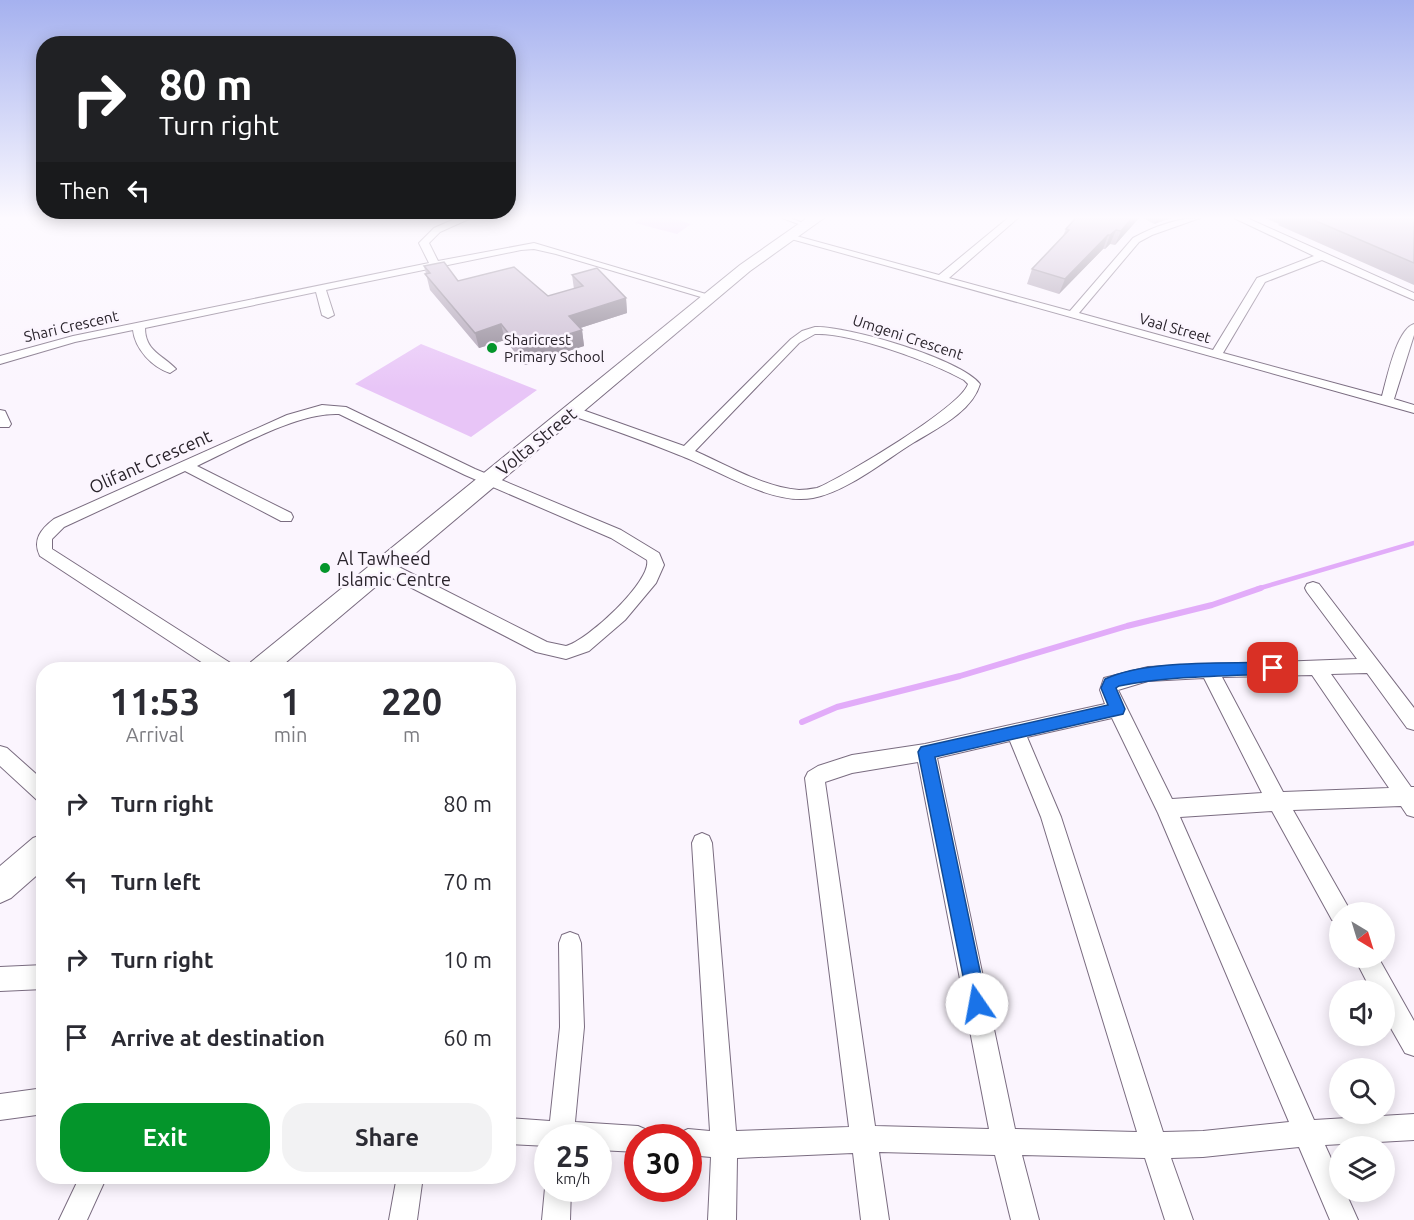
<!DOCTYPE html>
<style>
body{margin:0;font-family:Ubuntu,sans-serif;background:#f2f2f3;color:#2b2b33;height:100vh;display:flex;flex-direction:column;font-size:22px;white-space:nowrap}
*{box-sizing:border-box;margin:0}
p{font-size:20px;color:#7c7c81}
.icon{flex:none;width:33px;height:33px;fill:none;stroke:currentColor;stroke-width:2;stroke-linecap:round;stroke-linejoin:round}
.map{position:relative;flex:1;overflow:hidden}
.side{position:absolute;left:36px;top:662px;width:480px;height:522px;display:flex;flex-direction:column;background:#fff;border-radius:24px;box-shadow:0 3px 15px #0003}
.side>*{flex:none}
.hud{position:absolute;left:36px;top:36px;width:480px;height:183px;border-radius:24px;box-shadow:0 3px 15px #0003;background:#202124;color:#fff;overflow:hidden}
.needle{width:39px;rotate:142deg}
.fabs{position:absolute;left:1329px;top:902px;display:grid;gap:12px}
.fabs a{display:grid;place-items:center;width:66px;height:66px;border-radius:50%;background:#fff;box-shadow:0 3px 15px #0003;font-size:30px}
.speed{position:absolute;left:534px;top:1124px;display:flex;gap:12px;font-size:30px;font-weight:700;text-align:center}
.speed>*{display:grid;place-content:center;width:78px;height:78px;border-radius:50%;background:#fff;box-shadow:0 3px 15px #0003;line-height:1}
.speed small{font-size:15px;font-weight:400}
.speed .limit{border:9px solid #d22;background:#fff;color:#111}
.pin{position:absolute;display:grid;place-items:center;width:51px;height:51px;color:#fff;margin:-26px;border-radius:12px;box-shadow:0 3px 9px #0006}
.me{position:absolute;width:66px;margin:-33px;rotate:348deg;stroke-linejoin:round;filter:drop-shadow(0 0 4px #0008)}
.turn{display:flex;align-items:center;gap:21px;height:126px;padding:0 24px;font-size:27px}
.turn .icon{width:78px;height:78px;stroke-width:2.5}
.turn b{display:block;font-size:42px;line-height:51px}
.then{display:flex;align-items:center;height:57px;padding:0 24px;background:#0003;gap:12px;font-size:22px}
.eta{display:flex;justify-content:space-evenly;align-items:center;height:102px;text-align:center}
.eta b{font-size:36px;font-weight:700;line-height:42px}
.primary-button{display:flex;gap:12px;margin-top:auto;padding:12px 24px}
.primary-button a{flex:1;height:69px;border-radius:24px;background:#04952b;color:#fff;font-size:24px;font-weight:700;line-height:69px;text-align:center}
.primary-button a+a{background:#f2f2f3;color:#2b2b33}
ul{padding:0;list-style:none}
li{display:flex;align-items:center;gap:18px;height:78px;padding:0 24px}
li div{flex:1}
li b{display:block;font-size:22px}
li em{font-style:normal}
.map>svg:first-child{display:block}
.green{fill:#e8c5f7}
.lines{fill:none;stroke-linecap:round;stroke-linejoin:round}
.stream-far1{stroke:#e2acf9;stroke-width:4.5}
.stream{stroke:#e2acf9;stroke-width:6}
.lane-casing{stroke:#7a6c80;stroke-width:2}
.street-casing{stroke:#7a6c80;stroke-width:2}
.secondary-casing{stroke:#7a6c80;stroke-width:2}
.lane{fill:#fff;fill-rule:evenodd}
.street{fill:#fff;fill-rule:evenodd}
.secondary{fill:#fff;fill-rule:evenodd}
.wall{fill:#ab9eb1}
.shaded-wall{fill:#8b8190}
.building{fill:#c7b8ce;stroke:#8b8190;stroke-width:1.5}
.route{fill:#1a73e8;stroke:#114b97;stroke-width:1.5}
.poi-dot{fill:#04952b;stroke:#fbf5fe;stroke-width:2}
.labels{text-anchor:middle;dominant-baseline:central;stroke-width:5;stroke-linejoin:round;paint-order:stroke}
.far-street-label{font-size:15px;fill:#2a242c;stroke:#fbf5fe}
.far-poi-label{font-size:15px;fill:#2a242c;stroke:#fbf5fe;text-anchor:start}
.street-label{font-size:18px;fill:#2a242c;stroke:#fbf5fe}
.poi-label{font-size:18px;fill:#2a242c;stroke:#fbf5fe;text-anchor:start}
</style>
<div class="map">
<svg width="1414" height="1220" viewBox="0 0 1414 1220">
<rect width="100%" height="100%" fill="#fbf5fe"/>
<path class="green" d="M 641,218 L 672,218 L 691,224 L 677,234 L 635,223 Z
M 421,344 L 537,390 L 471,437 L 355,384 Z"/>
<g class="lines">
<path class="stream-far1" d="M 1257,589 L 1414,543"/>
<path class="stream" d="M 802,722 L 837,707 L 960,676 L 1127,626 L 1212,605 L 1261,588"/>
<g class="lane-casing">
<path id="lane" d="M 782,218 L 790,218 L 808,225 L 804,226 Z"/>
</g>
<g class="street-casing">
<path id="street" d="M 457,218 L 471,218 L 440,232 L 429,243 L 438,261 L 534,243 L 716,297 L 711,300 L 556,254 L 534,249 L 521,250 L 326,290 L 334,315 L 328,318 L 322,315 L 316,292 L 145,328 C 145,351 163,355 176,369 L 170,373 C 152,367 135,349 133,330 L 75,342 L 0,364 L 0,356 L 73,336 L 429,263 L 419,243 L 434,228 Z
M 1008,218 L 1018,218 L 949,278 L 1070,311 L 1133,238 C 1153,227 1177,218 1200,218 L 1152,235 L 1139,242 L 1079,313 L 1213,350 L 1257,278 L 1314,256 L 1234,218 L 1247,218 L 1414,293 L 1414,300 L 1322,260 L 1265,282 L 1223,353 L 1382,396 C 1387,379 1396,330 1414,324 L 1414,335 L 1394,399 L 1414,405 L 1414,413 L 784,237 L 789,234 L 939,275 Z
M 815,327 C 848,326 961,359 980,384 C 972,412 936,429 913,443 C 884,461 846,492 813,498 C 772,506 717,469 679,455 C 642,440 605,427 567,414 L 566,411 L 572,407 L 577,408 L 684,446 L 791,339 L 802,331 ZM 815,334 C 850,332 932,362 964,380 L 968,384 C 961,407 842,478 817,488 C 811,489 804,490 799,490 C 763,487 727,465 695,451 L 799,343 Z
M 322,405 L 346,407 L 475,469 L 621,530 L 659,553 L 664,565 L 656,583 L 625,620 L 589,651 L 566,659 L 536,652 L 377,570 L 375,566 L 377,562 L 389,562 L 547,642 L 566,646 C 587,641 652,581 647,560 L 611,538 L 465,475 L 339,414 C 297,412 236,448 197,466 L 291,513 L 293,517 L 291,521 L 281,521 L 185,471 L 64,527 L 52,539 L 52,549 L 232,664 L 235,669 L 212,669 L 40,556 C 32,540 41,529 54,519 L 287,415 Z
M 0,410 L 5,411 L 11,424 L 9,427 L 0,427 Z
M 1313,582 L 1319,584 L 1414,708 L 1414,730 L 1407,728 L 1367,673 L 1331,674 L 1411,787 L 1414,787 L 1414,817 L 1407,815 L 1401,806 L 1293,810 L 1351,912 L 1340,912 L 1340,923 L 1332,920 L 1272,811 L 1180,817 L 1314,1120 L 1414,1114 L 1414,1140 L 1325,1145 L 1340,1178 L 1340,1191 L 1345,1191 L 1358,1220 L 1330,1220 L 1299,1147 L 1203,1157 L 1171,1158 L 1193,1220 L 1165,1220 L 1145,1158 L 1022,1155 L 1039,1220 L 1011,1220 L 995,1155 L 879,1152 L 889,1220 L 861,1220 L 853,1153 L 737,1158 L 736,1220 L 708,1220 L 711,1157 L 688,1155 L 688,1137 L 677,1137 L 679,1133 L 688,1129 L 710,1131 L 692,843 L 695,836 L 702,833 L 709,836 L 712,843 L 736,1131 L 849,1127 L 805,778 L 808,772 L 818,766 L 852,755 L 925,744 L 1105,704 L 1100,690 L 1104,678 L 1148,667 L 1357,659 L 1307,592 L 1305,588 L 1307,584 ZM 1312,675 L 1389,788 L 1283,792 L 1222,677 ZM 1204,678 L 1262,793 L 1172,799 L 1118,690 L 1148,681 ZM 1112,718 L 1158,813 L 1289,1122 L 1203,1131 L 1163,1132 L 1061,817 L 1027,737 ZM 1010,741 L 1041,817 L 1137,1132 L 1015,1129 L 937,758 ZM 918,762 L 989,1129 L 875,1126 L 825,782 L 852,773 Z
M 0,746 L 7,748 L 44,781 L 44,803 L 37,800 L 0,766 Z
M 570,932 L 578,935 L 581,943 L 584,1027 L 575,1122 L 638,1126 L 647,1130 L 650,1137 L 638,1137 L 638,1152 L 598,1150 L 598,1137 L 548,1137 L 548,1146 L 508,1144 L 508,1118 L 550,1121 L 560,1027 L 559,943 L 562,935 Z
M 1354,957 L 1378,957 L 1414,1021 L 1414,1056 L 1405,1053 L 1384,1016 L 1384,990 L 1371,990 Z
M 44,965 L 44,989 L 0,991 L 0,967 Z
M 44,1088 L 44,1114 L 0,1120 L 0,1094 Z
M 80,1176 L 107,1176 L 87,1220 L 59,1220 Z
M 397,1176 L 423,1176 L 417,1220 L 389,1220 Z
M 548,1181 L 548,1188 L 571,1188 L 570,1220 L 542,1220 L 545,1188 Z"/>
</g>
<g class="secondary-casing">
<path id="secondary" d="M 807,218 L 824,218 L 750,271 L 278,669 L 247,669 L 251,662 L 740,265 Z
M 44,834 L 44,869 L 11,898 L 0,903 L 0,866 L 33,838 Z"/>
</g>
<use href="#lane" class="lane"/>
<use href="#street" class="street"/>
<use href="#secondary" class="secondary"/>
</g>
<path class="wall" d="M 1076,218 L 1139,218 L 1115,245 L 1110,244 L 1105,249 L 1103,249 L 1059,294 L 1027,284 L 1032,269 L 1063,236 L 1066,229 Z
M 1143,218 L 1171,218 L 1154,224 Z
M 1265,218 L 1414,218 L 1414,285 L 1278,225 L 1279,224 Z
M 424,266 L 458,281 L 548,296 L 574,289 L 572,275 L 626,298 L 627,313 L 580,328 L 582,330 L 584,346 L 525,365 L 505,340 L 479,348 L 430,290 Z"/>
<path class="shaded-wall" d="M 1132,218 L 1139,218 L 1115,245 L 1121,231 Z
M 1157,218 L 1171,218 L 1154,224 Z
M 1116,230 L 1110,244 L 1105,249 L 1110,235 Z
M 1108,235 L 1103,249 L 1059,294 L 1065,279 Z
M 626,298 L 627,313 L 571,331 L 569,316 Z
M 501,324 L 505,340 L 479,348 L 475,333 Z
M 582,330 L 584,346 L 525,365 L 521,349 Z"/>
<path class="building" d="M 1076,218 L 1132,218 L 1121,231 L 1116,230 L 1110,235 L 1108,235 L 1065,279 L 1032,269 L 1069,230 L 1066,229 Z
M 1309,218 L 1414,218 L 1414,263 Z
M 444,262 L 458,281 L 514,267 L 548,296 L 583,286 L 572,275 L 597,268 L 626,298 L 569,316 L 582,330 L 521,349 L 501,324 L 475,333 L 425,274 L 430,273 L 424,266 Z"/>
<linearGradient id="sky" x2="0" y2="1"><stop stop-color="#a5b1ef"/><stop offset="0.56" stop-color="#fdfaff"/><stop offset="1" stop-color="#fdfaff" stop-opacity="0"/></linearGradient>
<rect width="1414" height="389" fill="url(#sky)"/>
<path class="route" d="M 1273,662 L 1278,664 L 1280,668 L 1278,673 L 1273,674 C 1221,676 1170,676 1119,686 L 1116,688 L 1125,709 L 1123,714 L 935,757 L 987,1004 L 984,1011 L 977,1014 L 970,1011 L 918,752 L 921,747 L 1108,705 L 1101,688 L 1105,679 C 1147,659 1226,664 1273,662 Z"/>
<g class="poi-dot">
<circle cx="492" cy="348" r="6"/>
<circle cx="325" cy="568" r="6"/>
</g>
<g class="labels">
<g class="far-street-label">
<text transform="translate(71 326) rotate(-13)">Shari Crescent</text>
<text transform="translate(1175 328) rotate(16)">Vaal Street</text>
<text transform="translate(908 337) rotate(18)">Umgeni Crescent</text>
</g>
<g class="far-poi-label">
<text x="504" y="339">Sharicrest<tspan x="504" dy="17">Primary School</tspan></text>
</g>
<g class="street-label">
<text transform="translate(536 441) rotate(-39)">Volta Street</text>
<text transform="translate(150 461) rotate(-24)">Olifant Crescent</text>
</g>
<g class="poi-label">
<text x="337" y="558">Al Tawheed<tspan x="337" dy="21">Islamic Centre</tspan></text>
</g>
</g>
</svg>
<div class="fabs">
<a><svg class="needle" viewBox="-14 -14 28 28"><path d="M0-13l5 13h-10z" fill="#e53935"/><path d="M0 13l5-13h-10z" fill="#7c7c81"/></svg></a>
<a><svg class="icon" aria-label="sound" viewBox="0 0 24 24"><path d="M4 9h4l5-4v14l-5-4H4zM17 9q2 3 0 6"/></svg></a>
<a><svg class="icon" aria-label="search" viewBox="0 0 24 24"><circle cx="10" cy="10" r="6"/><path d="M15 15l6 6"/></svg></a>
<a><svg class="icon" aria-label="layers" viewBox="0 0 24 24"><path d="M12 4l9 5-9 5-9-5zM3 14l9 5 9-5"/></svg></a>
</div>
<div class="speed"><div>25<small>km/h</small></div><div class="limit">30</div></div>
<div class="pin" style="left:1273px;top:668px;background:#d93025"><svg class="icon" aria-label="arrive" viewBox="0 0 24 24"><path d="M6 21V4h12l-3 4 3 4H6"/></svg></div>
<svg class="me" style="left:977px;top:1004px" viewBox="-20 -20 40 40"><circle r="19" fill="#fff"/><path d="M0-13L10 11 0 6-10 11z" fill="#1a73e8"/></svg>
<div class="hud">
<div class="turn"><svg class="icon" aria-label="right" viewBox="0 0 24 24"><path d="M7 20v-9h11M14 6l5 5-5 5"/></svg><div><b>80 m</b>Turn right</div></div>
<div class="then">Then<svg class="icon" aria-label="left" viewBox="0 0 24 24"><path d="M17 20v-9H6M10 6l-5 5 5 5"/></svg></div>
</div>
<section class="side">
<div class="eta">
<div><b>11:53</b><p>Arrival</p></div>
<div><b>1</b><p>min</p></div>
<div><b>220</b><p>m</p></div>
</div>
<ul>
<li><svg class="icon" aria-label="right" viewBox="0 0 24 24"><path d="M7 20v-9h11M14 6l5 5-5 5"/></svg><div><b>Turn right</b></div><em>80 m</em></li>
<li><svg class="icon" aria-label="left" viewBox="0 0 24 24"><path d="M17 20v-9H6M10 6l-5 5 5 5"/></svg><div><b>Turn left</b></div><em>70 m</em></li>
<li><svg class="icon" aria-label="right" viewBox="0 0 24 24"><path d="M7 20v-9h11M14 6l5 5-5 5"/></svg><div><b>Turn right</b></div><em>10 m</em></li>
<li><svg class="icon" aria-label="arrive" viewBox="0 0 24 24"><path d="M6 21V4h12l-3 4 3 4H6"/></svg><div><b>Arrive at destination</b></div><em>60 m</em></li>
</ul>
<div class="primary-button"><a>Exit</a><a>Share</a></div>
</section>
</div>
